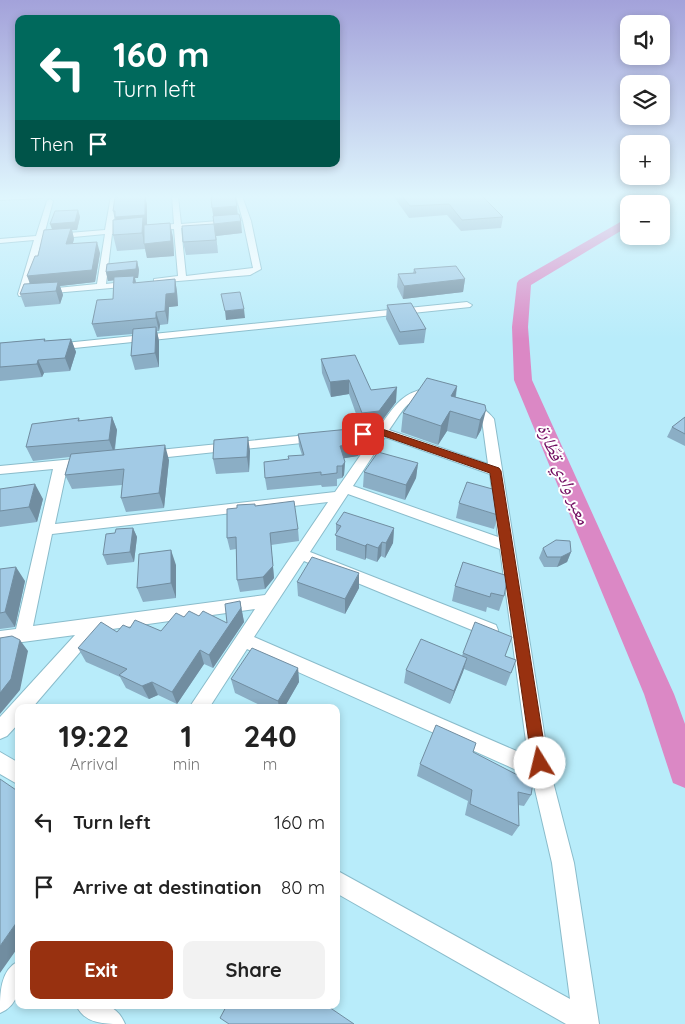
<!DOCTYPE html>
<meta charset="utf-8">
<style>
body{margin:0;font-family:Quicksand,"Noto Naskh Arabic",sans-serif;background:#f2f2f2;color:#222;height:100vh;display:flex;flex-direction:column;font-size:19px;white-space:nowrap}
*{box-sizing:border-box;margin:0}
p{font-size:16px;color:#767676}
.icon{flex:none;width:28px;height:28px;fill:none;stroke:currentColor;stroke-width:2;stroke-linecap:round;stroke-linejoin:round}
.map{position:relative;flex:1;overflow:hidden}
.sheet{position:absolute;left:15px;top:704px;width:325px;height:305px;display:flex;flex-direction:column;background:#fff;border-radius:10px;box-shadow:0 2px 8px #0003}
.sheet>*{flex:none}
.guide{position:absolute;left:15px;top:15px;width:325px;height:152px;border-radius:10px;box-shadow:0 2px 8px #0003;background:#00695c;color:#fff;overflow:hidden}
.buttons{position:absolute;left:620px;top:15px;display:grid;gap:10px}
.buttons a{display:grid;place-items:center;width:50px;height:50px;border-radius:10px;background:#fff;box-shadow:0 2px 8px #0003;font-size:25px}
.pin{position:absolute;display:grid;place-items:center;width:42px;height:42px;color:#fff;margin:-21px;border-radius:10px;box-shadow:0 2px 8px #0006}
.me{position:absolute;width:55px;margin:-28px;rotate:351deg;stroke-linejoin:round;filter:drop-shadow(0 0 4px #0008)}
.turn{display:flex;align-items:center;gap:18px;height:105px;padding:0 15px;font-size:22px}
.turn .icon{width:65px;height:65px;stroke-width:2.5}
.turn b{display:block;font-size:35px;line-height:42px}
.then{display:flex;align-items:center;height:48px;padding:0 15px;background:#0003;gap:10px;font-size:19px}
.eta{display:flex;justify-content:space-evenly;align-items:center;height:85px;text-align:center}
.eta b{font-size:30px;font-weight:700;line-height:35px}
.primary-button{display:flex;gap:10px;margin-top:auto;padding:10px 15px}
.primary-button a{flex:1;height:58px;border-radius:10px;background:#983110;color:#fff;font-size:20px;font-weight:700;line-height:58px;text-align:center}
.primary-button a+a{background:#f2f2f2;color:#222}
ul{padding:0;list-style:none}
li{display:flex;align-items:center;gap:15px;height:65px;padding:0 15px}
li div{flex:1}
li b{display:block;font-size:19px}
li em{font-style:normal}
.map>svg:first-child{display:block}
.lines{fill:none;stroke-linecap:round;stroke-linejoin:round}
.river{fill:#db88c5;fill-rule:evenodd}
.street-casing{stroke:#8abccb;stroke-width:2}
.street{fill:#fff;fill-rule:evenodd}
.wall{fill:#8baec5}
.shaded-wall{fill:#718da0}
.building{fill:#a2cae5;stroke:#718da0}
.route{fill:#983110;stroke:#63200a}
.labels{text-anchor:middle;dominant-baseline:central;stroke-width:4;stroke-linejoin:round;paint-order:stroke}
.water-label{font-size:18px;font-style:italic;fill:#710c60;stroke:#fff}
</style>
<div class="map">
<svg width="685" height="1024" viewBox="0 0 685 1024">
<rect width="100%" height="100%" fill="#b8ecfa"/>
<g class="lines">
<path class="river" d="M 664,196 L 678,196 L 662,207 L 661,204 L 652,204 Z
M 629,217 L 629,226 L 531,285 L 528,327 L 532,380 L 674,694 L 685,724 L 685,788 L 673,783 L 644,694 L 514,380 L 512,327 L 517,283 L 519,280 Z"/>
<g class="street-casing">
<path id="street" d="M 0,196 L 45,196 L 42,198 L 0,200 Z
M 111,196 L 117,196 L 113,229 L 131,228 L 135,230 L 131,232 L 112,234 L 106,284 L 131,281 L 134,282 L 134,286 L 19,296 L 18,294 L 34,240 L 0,243 L 0,239 L 36,236 L 47,201 L 50,199 L 53,201 L 44,235 L 105,230 ZM 105,234 L 97,284 L 27,291 L 42,240 Z
M 172,196 L 178,196 L 181,224 L 231,220 L 235,222 L 231,224 L 181,228 L 186,276 L 253,268 L 243,221 L 236,196 L 242,196 L 251,221 L 261,269 L 250,275 L 154,283 L 154,279 L 178,276 L 174,229 L 153,230 L 149,228 L 153,226 L 174,224 Z
M 467,302 L 472,305 L 470,307 L 55,350 L 50,347 L 55,344 Z
M 426,389 L 439,392 L 441,394 L 435,397 C 410,392 402,412 389,430 L 488,464 L 482,420 L 463,406 L 469,403 C 479,405 488,411 494,419 L 550,770 L 574,863 L 599,1024 L 566,1024 L 336,893 L 336,870 L 570,999 L 552,863 L 532,777 L 247,649 L 209,708 L 189,708 L 255,609 L 98,631 L 32,708 L 19,708 L 19,723 L 7,736 L 0,739 L 0,717 L 75,635 L 0,645 L 0,631 L 16,629 L 53,469 L 0,474 L 0,466 L 85,458 L 89,459 L 91,462 L 89,465 L 67,468 L 55,524 L 335,492 L 373,437 L 345,440 L 341,439 L 339,436 L 341,433 L 378,429 C 392,410 401,392 426,389 ZM 385,437 L 490,474 L 498,537 L 353,486 ZM 348,494 L 500,549 L 528,756 L 254,637 L 304,561 L 484,635 L 490,637 L 496,635 L 498,630 L 496,625 L 310,552 ZM 328,502 L 265,595 L 33,626 L 52,534 Z
M 317,434 L 323,438 L 321,441 L 149,459 L 143,455 L 149,451 Z
M 0,752 L 19,763 L 19,785 L 0,774 Z
M 19,961 C 19,982 22,1004 0,1013 C 0,993 0,970 19,961 Z
M 76,1005 C 97,1005 115,1000 125,1024 C 103,1024 85,1024 76,1005 Z"/>
</g>
<use href="#street" class="street"/>
</g>
<path class="wall" d="M 145,196 L 147,205 L 147,225 L 170,223 L 173,238 L 174,256 L 147,258 L 145,249 L 117,251 L 113,235 L 115,220 L 113,211 Z
M 394,196 L 482,196 L 503,217 L 501,228 L 461,231 L 447,215 L 409,218 L 394,197 Z
M 211,197 L 242,233 L 216,236 L 218,253 L 186,255 L 183,242 L 214,224 Z
M 78,210 L 80,217 L 77,230 L 72,230 L 74,239 L 73,243 L 100,253 L 95,282 L 60,286 L 63,295 L 60,304 L 25,307 L 20,294 L 30,284 L 38,256 Z
M 137,261 L 139,270 L 138,278 L 135,278 L 136,283 L 175,279 L 177,292 L 178,306 L 169,307 L 168,324 L 160,325 L 159,331 L 157,331 L 159,341 L 159,367 L 135,370 L 131,356 L 133,334 L 97,337 L 92,324 L 113,299 L 114,280 L 108,281 L 106,272 Z
M 414,269 L 465,279 L 463,292 L 403,299 L 397,287 L 398,274 L 413,273 Z
M 387,305 L 426,329 L 424,343 L 399,345 L 386,319 Z
M 45,339 L 45,341 L 71,339 L 76,352 L 70,371 L 44,373 L 42,377 L 0,381 L 0,343 Z
M 321,359 L 371,390 L 396,402 L 378,426 L 361,428 L 349,394 L 331,397 L 322,373 Z
M 457,386 L 456,397 L 485,405 L 481,430 L 476,439 L 447,431 L 438,445 L 401,432 L 403,413 Z
M 112,417 L 117,430 L 115,450 L 169,460 L 164,508 L 126,512 L 121,498 L 122,485 L 72,489 L 65,475 L 70,457 L 33,461 L 26,447 L 79,418 L 80,421 Z
M 685,417 L 685,446 L 667,437 L 672,427 Z
M 298,434 L 363,448 L 358,456 L 343,458 L 345,462 L 344,475 L 342,478 L 337,479 L 337,486 L 322,487 L 321,485 L 267,490 L 265,478 L 289,459 L 302,455 L 299,446 Z
M 250,451 L 249,472 L 216,474 L 213,459 Z
M 418,463 L 416,478 L 405,500 L 363,487 L 364,472 Z
M 0,489 L 43,499 L 37,522 L 0,527 Z
M 459,503 L 498,515 L 494,529 L 456,518 Z
M 255,506 L 298,529 L 299,541 L 271,545 L 274,578 L 265,589 L 240,592 L 237,580 L 236,549 L 230,550 L 227,538 Z
M 336,524 L 394,528 L 393,543 L 385,558 L 381,556 L 377,562 L 366,558 L 365,560 L 336,550 Z
M 133,528 L 137,537 L 134,562 L 107,565 L 103,555 L 115,533 Z
M 543,548 L 571,552 L 567,562 L 557,567 L 544,567 L 539,558 Z
M 463,562 L 504,596 L 499,611 L 487,607 L 486,612 L 452,601 L 455,586 Z
M 176,565 L 176,598 L 143,602 L 137,588 Z
M 0,569 L 25,581 L 15,627 L 0,629 Z
M 297,582 L 359,588 L 345,614 L 298,596 Z
M 240,601 L 244,622 L 213,668 L 204,664 L 177,704 L 158,695 L 149,699 L 126,688 L 120,677 L 86,662 L 78,648 L 117,632 L 130,628 L 161,631 L 184,617 L 199,616 L 227,623 Z
M 463,653 L 505,656 L 511,673 L 506,686 L 464,669 L 450,704 L 404,683 L 406,670 L 462,656 Z
M 298,668 L 299,682 L 284,708 L 266,708 L 235,693 L 231,679 Z
M 473,752 L 531,795 L 524,806 L 518,805 L 519,826 L 512,836 L 465,815 L 468,801 L 417,776 L 420,764 Z"/>
<path class="shaded-wall" d="M 145,196 L 147,205 L 147,225 L 170,223 L 173,238 L 174,256 L 147,258 L 142,233 L 118,228 L 115,217 Z
M 237,206 L 238,217 L 214,219 L 212,208 Z
M 78,210 L 80,217 L 77,230 L 72,230 L 74,239 L 69,256 L 53,232 L 50,224 Z
M 241,221 L 242,233 L 216,236 L 218,253 L 214,224 Z
M 97,242 L 100,253 L 95,282 L 60,286 L 63,295 L 60,304 L 56,291 L 32,289 L 27,276 Z
M 137,261 L 139,270 L 138,278 L 135,278 L 137,288 L 133,283 L 134,278 L 108,281 L 106,272 Z
M 175,279 L 177,292 L 178,306 L 169,307 L 168,324 L 165,311 L 166,294 Z
M 465,279 L 463,292 L 403,299 L 404,286 Z
M 244,309 L 245,318 L 226,320 L 225,311 Z
M 156,312 L 160,325 L 159,331 L 156,318 Z
M 156,327 L 159,341 L 159,367 L 155,353 Z
M 71,339 L 76,352 L 70,371 L 65,358 Z
M 38,360 L 44,373 L 42,377 L 37,364 Z
M 349,380 L 349,394 L 331,397 L 330,382 Z
M 457,386 L 454,405 L 450,413 L 447,431 L 438,445 L 441,426 L 451,396 Z
M 397,387 L 396,402 L 378,426 L 361,428 L 362,413 Z
M 486,410 L 481,430 L 476,439 L 480,420 Z
M 112,417 L 117,430 L 114,453 L 109,440 Z
M 363,436 L 363,448 L 358,456 L 340,459 L 340,446 Z
M 248,437 L 250,451 L 249,472 L 247,457 Z
M 165,445 L 169,460 L 164,508 L 159,493 Z
M 345,462 L 344,475 L 342,478 L 342,466 Z
M 418,463 L 416,478 L 405,500 L 406,485 Z
M 35,484 L 43,499 L 37,522 L 29,507 Z
M 133,528 L 137,537 L 134,562 L 130,552 Z
M 394,528 L 393,543 L 385,558 L 386,543 Z
M 270,533 L 274,578 L 265,589 L 263,577 Z
M 382,542 L 381,556 L 377,562 L 378,548 Z
M 367,544 L 366,558 L 365,560 L 365,546 Z
M 171,550 L 176,565 L 176,598 L 171,583 Z
M 571,552 L 567,562 L 557,567 L 561,557 Z
M 16,567 L 25,581 L 15,627 L 5,612 Z
M 359,573 L 359,588 L 345,614 L 345,599 Z
M 240,601 L 244,622 L 213,668 L 209,655 Z
M 20,640 L 28,651 L 20,690 L 0,714 L 0,693 Z
M 200,650 L 204,664 L 177,704 L 172,692 Z
M 467,658 L 463,672 L 450,704 L 454,691 Z
M 298,668 L 299,682 L 284,708 L 279,708 L 278,701 Z
M 152,682 L 158,695 L 149,699 L 142,686 Z
M 19,919 L 19,946 L 0,973 L 0,946 Z"/>
<path class="building" d="M 128,196 L 145,196 L 145,215 L 115,217 L 115,211 L 113,211 L 115,197 Z
M 213,196 L 235,196 L 237,206 L 212,208 L 211,197 L 213,197 Z
M 402,196 L 482,196 L 503,217 L 462,220 L 449,204 L 410,206 Z
M 78,210 L 75,222 L 50,224 L 55,211 Z
M 239,214 L 241,221 L 214,224 L 213,216 Z
M 143,217 L 142,233 L 113,235 L 113,220 Z
M 170,223 L 171,241 L 144,244 L 144,225 Z
M 214,224 L 216,240 L 183,242 L 182,226 Z
M 71,228 L 66,244 L 97,242 L 92,270 L 27,276 L 35,256 L 38,256 L 44,230 Z
M 137,261 L 136,269 L 106,272 L 107,264 Z
M 456,266 L 465,279 L 404,286 L 398,274 L 416,273 L 414,269 Z
M 134,276 L 133,283 L 175,279 L 175,293 L 166,294 L 165,311 L 156,312 L 156,318 L 92,324 L 97,300 L 113,299 L 114,277 Z
M 58,282 L 56,291 L 20,294 L 24,284 Z
M 240,292 L 244,309 L 225,311 L 221,294 Z
M 411,303 L 426,329 L 400,332 L 387,305 Z
M 156,327 L 155,353 L 131,356 L 133,329 Z
M 45,339 L 44,341 L 71,339 L 65,358 L 38,360 L 37,364 L 0,367 L 0,343 Z
M 355,355 L 371,390 L 397,387 L 379,411 L 362,413 L 349,380 L 330,382 L 321,359 Z
M 427,378 L 457,386 L 451,396 L 485,405 L 486,410 L 480,420 L 450,411 L 441,426 L 403,413 Z
M 112,417 L 109,440 L 26,447 L 32,424 L 79,418 L 78,421 Z
M 685,417 L 685,434 L 672,427 Z
M 360,428 L 363,436 L 358,443 L 340,446 L 345,462 L 342,466 L 337,466 L 337,473 L 321,475 L 321,472 L 265,478 L 264,462 L 289,459 L 288,456 L 304,455 L 298,434 Z
M 248,437 L 247,457 L 213,459 L 214,440 Z
M 165,445 L 159,493 L 121,498 L 124,469 L 65,475 L 71,454 Z
M 378,452 L 418,463 L 406,485 L 364,472 Z
M 467,482 L 496,490 L 498,515 L 459,503 Z
M 35,484 L 29,507 L 0,511 L 0,489 Z
M 294,501 L 298,529 L 270,533 L 273,566 L 263,577 L 237,580 L 236,537 L 227,538 L 227,509 L 237,508 L 237,505 L 255,504 L 255,506 Z
M 344,512 L 394,528 L 386,543 L 382,542 L 378,548 L 367,544 L 365,546 L 335,535 L 341,526 L 336,524 Z
M 133,528 L 130,552 L 103,555 L 106,534 L 115,533 L 116,529 Z
M 556,540 L 570,541 L 571,552 L 561,557 L 547,557 L 543,548 Z
M 171,550 L 171,583 L 137,588 L 139,554 Z
M 312,557 L 359,573 L 345,599 L 297,582 Z
M 463,562 L 508,576 L 504,596 L 491,593 L 490,597 L 455,586 Z
M 16,567 L 5,612 L 0,613 L 0,569 Z
M 240,601 L 241,608 L 209,655 L 200,650 L 172,692 L 152,682 L 142,686 L 119,675 L 127,669 L 78,648 L 101,622 L 117,632 L 123,625 L 130,628 L 135,620 L 161,631 L 176,613 L 184,617 L 189,611 L 199,616 L 203,611 L 227,623 L 225,604 Z
M 475,622 L 512,637 L 505,656 L 516,660 L 511,673 L 463,653 Z
M 12,636 L 20,640 L 11,679 L 0,693 L 0,638 Z
M 421,639 L 467,658 L 454,691 L 406,670 Z
M 252,648 L 298,668 L 278,701 L 231,679 Z
M 436,725 L 476,743 L 473,752 L 533,783 L 531,795 L 518,792 L 519,826 L 470,804 L 472,790 L 420,764 Z
M 0,779 L 19,792 L 19,919 L 0,946 Z
M 227,1005 L 326,1005 L 354,1024 L 229,1024 L 220,1018 Z"/>
<linearGradient id="sky" x2="0" y2="1"><stop stop-color="#a3a2da"/><stop offset="0.58" stop-color="#dff6fd"/><stop offset="1" stop-color="#dff6fd" stop-opacity="0"/></linearGradient>
<rect width="685" height="339" fill="url(#sky)"/>
<path class="route" d="M 382,429 L 499,468 L 501,471 L 547,763 L 545,768 L 540,771 L 534,768 L 532,763 L 490,473 L 381,435 L 363,437 L 358,434 L 363,431 Z"/>
<g class="labels">
<g class="water-label">
<text transform="translate(564 474) rotate(67)">معبر وادي قطّارة</text>
</g>
</g>
</svg>
<div class="buttons">
<a><svg class="icon" aria-label="sound" viewBox="0 0 24 24"><path d="M4 9h4l5-4v14l-5-4H4zM17 9q2 3 0 6"/></svg></a>
<a><svg class="icon" aria-label="layers" viewBox="0 0 24 24"><path d="M12 4l9 5-9 5-9-5zM3 14l9 5 9-5"/></svg></a>
<a>+</a>
<a>−</a>
</div>
<div class="pin" style="left:363px;top:434px;background:#d93025"><svg class="icon" aria-label="arrive" viewBox="0 0 24 24"><path d="M6 21V4h12l-3 4 3 4H6"/></svg></div>
<svg class="me" style="left:540px;top:763px" viewBox="-20 -20 40 40"><circle r="19" fill="#fff"/><path d="M0-13L10 11 0 6-10 11z" fill="#983110"/></svg>
<div class="guide">
<div class="turn"><svg class="icon" aria-label="left" viewBox="0 0 24 24"><path d="M17 20v-9H6M10 6l-5 5 5 5"/></svg><div><b>160 m</b>Turn left</div></div>
<div class="then">Then<svg class="icon" aria-label="arrive" viewBox="0 0 24 24"><path d="M6 21V4h12l-3 4 3 4H6"/></svg></div>
</div>
<section class="sheet">
<div class="eta">
<div><b>19:22</b><p>Arrival</p></div>
<div><b>1</b><p>min</p></div>
<div><b>240</b><p>m</p></div>
</div>
<ul>
<li><svg class="icon" aria-label="left" viewBox="0 0 24 24"><path d="M17 20v-9H6M10 6l-5 5 5 5"/></svg><div><b>Turn left</b></div><em>160 m</em></li>
<li><svg class="icon" aria-label="arrive" viewBox="0 0 24 24"><path d="M6 21V4h12l-3 4 3 4H6"/></svg><div><b>Arrive at destination</b></div><em>80 m</em></li>
</ul>
<div class="primary-button"><a>Exit</a><a>Share</a></div>
</section>
</div>
